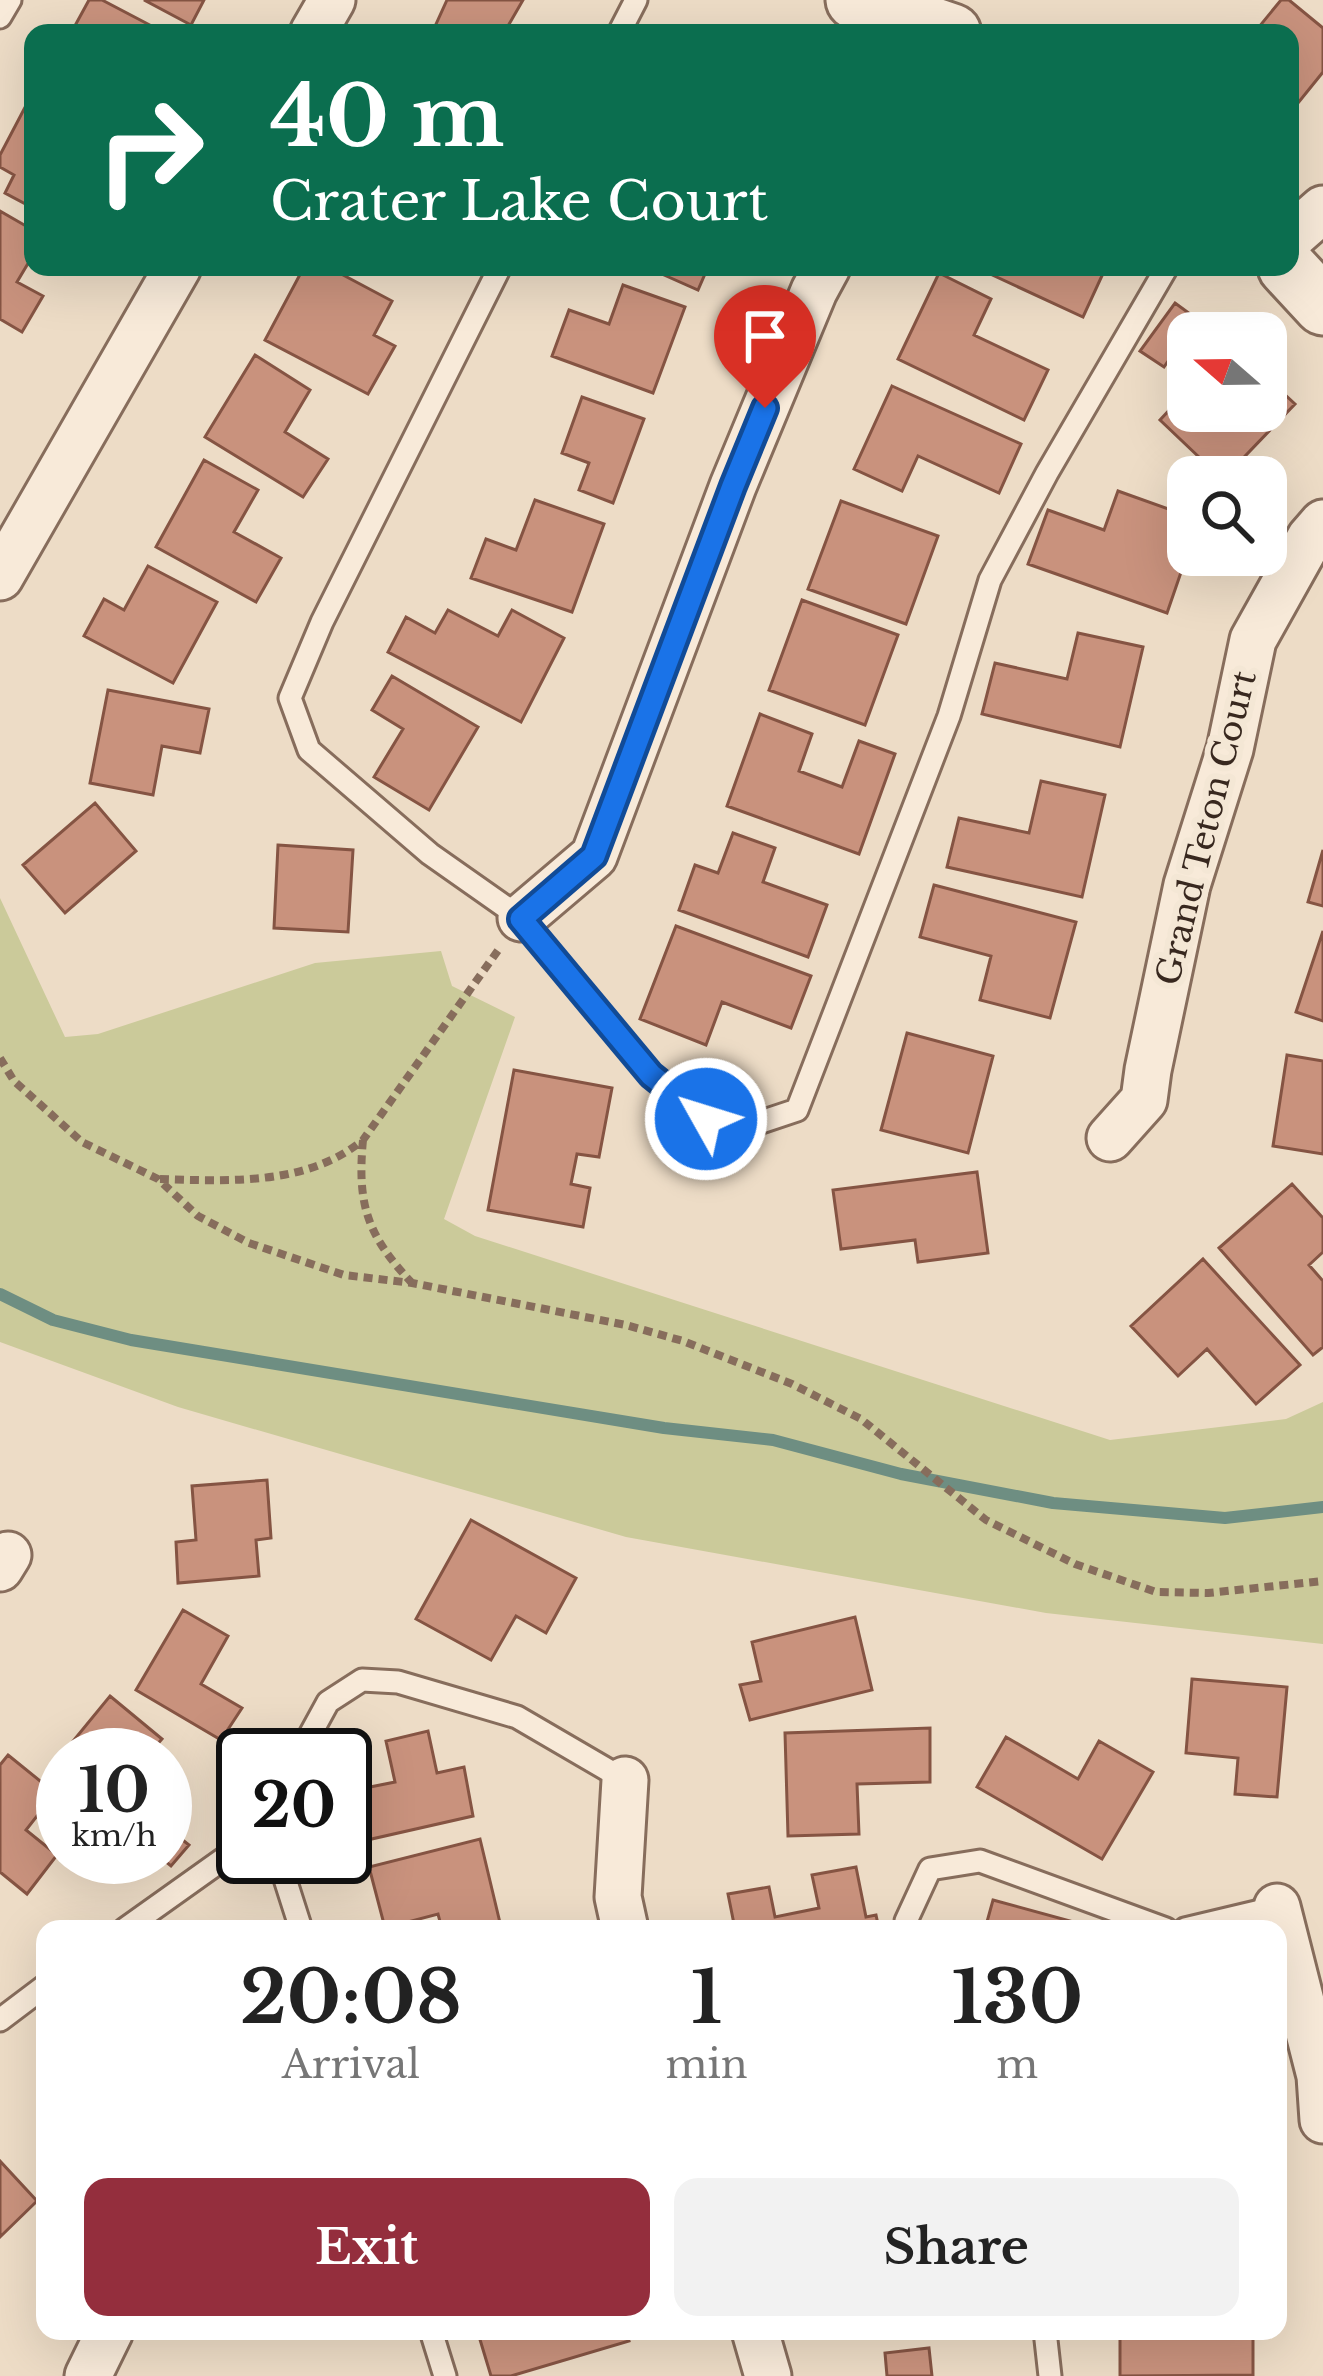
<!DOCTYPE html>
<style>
body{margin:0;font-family:"Libre Baskerville",serif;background:#f2f2f2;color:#222;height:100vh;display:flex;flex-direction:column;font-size:45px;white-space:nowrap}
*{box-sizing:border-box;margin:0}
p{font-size:39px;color:#767676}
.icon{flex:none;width:66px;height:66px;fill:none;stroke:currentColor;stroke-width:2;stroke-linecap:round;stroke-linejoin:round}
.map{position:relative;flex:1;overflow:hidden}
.side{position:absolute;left:36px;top:1920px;width:1251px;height:420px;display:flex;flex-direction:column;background:#fff;border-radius:24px;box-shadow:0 12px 48px #0002}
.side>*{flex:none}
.banner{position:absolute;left:24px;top:24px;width:1275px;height:252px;border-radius:24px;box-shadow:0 12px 48px #0002;background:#0b6e4f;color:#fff;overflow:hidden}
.needle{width:78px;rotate:290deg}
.controls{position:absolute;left:1167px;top:312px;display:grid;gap:24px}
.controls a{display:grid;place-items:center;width:120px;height:120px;border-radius:24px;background:#fff;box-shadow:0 12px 48px #0002;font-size:60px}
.speed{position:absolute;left:36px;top:1728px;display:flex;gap:24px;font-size:60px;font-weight:700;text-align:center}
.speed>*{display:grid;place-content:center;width:156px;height:156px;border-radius:50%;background:#fff;box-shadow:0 12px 48px #0002;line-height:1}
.speed small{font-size:30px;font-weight:400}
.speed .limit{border:6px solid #111;border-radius:18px;background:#fff;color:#111}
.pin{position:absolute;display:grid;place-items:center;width:102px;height:102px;color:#fff;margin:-123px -51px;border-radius:50% 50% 50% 0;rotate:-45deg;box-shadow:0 0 12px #0007}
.pin .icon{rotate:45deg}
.me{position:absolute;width:132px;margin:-66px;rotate:309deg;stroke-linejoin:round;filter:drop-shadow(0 0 9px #0008)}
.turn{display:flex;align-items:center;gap:42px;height:252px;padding:0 48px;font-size:54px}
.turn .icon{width:156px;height:156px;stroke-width:2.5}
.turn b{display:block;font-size:84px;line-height:102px}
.eta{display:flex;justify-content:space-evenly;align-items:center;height:204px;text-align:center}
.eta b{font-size:72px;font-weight:700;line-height:84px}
.primary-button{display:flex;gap:24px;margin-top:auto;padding:24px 48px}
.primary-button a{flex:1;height:138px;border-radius:24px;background:#942e3d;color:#fff;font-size:48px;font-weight:700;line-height:138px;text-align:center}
.primary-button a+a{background:#f2f2f2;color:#222}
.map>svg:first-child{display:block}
.green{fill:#cbca9a}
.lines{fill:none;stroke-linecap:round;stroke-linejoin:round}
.stream{stroke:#6e8e82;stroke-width:12}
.building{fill:#c9927d;stroke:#855443;stroke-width:3}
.service-casing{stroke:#876d5c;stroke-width:27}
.minor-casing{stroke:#876d5c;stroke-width:51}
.tertiary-casing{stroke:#876d5c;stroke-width:63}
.path{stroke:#876d5c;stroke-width:8;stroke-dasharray:9 6;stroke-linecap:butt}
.service{stroke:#f8ead9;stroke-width:21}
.minor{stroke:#f8ead9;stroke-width:45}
.tertiary{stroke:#f8ead9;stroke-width:57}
.route-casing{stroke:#114b97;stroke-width:30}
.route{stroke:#1a73e8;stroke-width:21}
.labels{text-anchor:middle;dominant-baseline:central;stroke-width:12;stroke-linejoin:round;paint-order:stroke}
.street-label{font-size:33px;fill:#38281f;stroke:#f4e7d5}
</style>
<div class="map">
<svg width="1323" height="2376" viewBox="0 0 1323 2376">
<rect width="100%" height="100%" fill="#eddcc6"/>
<path class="green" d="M 0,898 L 65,1037 L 98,1034 L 315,963 L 441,951 L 452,986 L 515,1017 L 444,1219 L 475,1236 L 1110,1440 L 1286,1419 L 1323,1402 L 1323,1644 L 1046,1613 L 626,1537 L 178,1407 L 0,1342 Z"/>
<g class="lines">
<path class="stream" d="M 0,1294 L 53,1320 L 131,1340 L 664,1428 L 773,1440 L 901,1474 L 1053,1503 L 1225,1518 L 1323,1507"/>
</g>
<path class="building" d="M 89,0 L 102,0 L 165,33 L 71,33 Z
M 144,0 L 204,0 L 191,25 Z
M 447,0 L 523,0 L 508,26 L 521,33 L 432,33 Z
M 1281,0 L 1289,0 L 1323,28 L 1323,72 L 1294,108 L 1290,105 L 1290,33 L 1254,33 Z
M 32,94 L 33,95 L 33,208 L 5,193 L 14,175 L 0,167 L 0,155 Z
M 0,211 L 33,230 L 33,255 L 17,282 L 43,296 L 22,332 L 0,319 Z
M 304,267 L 328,267 L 392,301 L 374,335 L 395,346 L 368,394 L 265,340 Z
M 646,267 L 708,267 L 698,290 Z
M 975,267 L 1106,267 L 1083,317 Z
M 939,273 L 991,299 L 974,335 L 1048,370 L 1024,420 L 898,359 Z
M 623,285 L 685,307 L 653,393 L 552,356 L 569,310 L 609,324 Z
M 1175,303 L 1197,319 L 1164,367 L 1140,351 Z
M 255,355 L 310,390 L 285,432 L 328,459 L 303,497 L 205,437 Z
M 1266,377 L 1295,404 L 1225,477 L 1220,477 L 1160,420 L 1188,390 L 1188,411 L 1266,411 Z
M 892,386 L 1021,444 L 999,493 L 918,456 L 902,491 L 854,469 Z
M 582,397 L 644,419 L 613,503 L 579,490 L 589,463 L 562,453 Z
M 204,460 L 258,490 L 234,532 L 281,558 L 256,602 L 156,547 Z
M 1118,491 L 1188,516 L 1188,552 L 1167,613 L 1028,564 L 1048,510 L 1104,530 Z
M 535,500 L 604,524 L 572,612 L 471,578 L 486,539 L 516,550 Z
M 841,501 L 938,536 L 906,624 L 808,589 Z
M 148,566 L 217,602 L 173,683 L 84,636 L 104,599 L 124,610 Z
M 802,600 L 898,635 L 865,725 L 769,690 Z
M 448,610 L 498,636 L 512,610 L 564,638 L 521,722 L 388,652 L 406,617 L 435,633 Z
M 1078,633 L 1143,647 L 1120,747 L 982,714 L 995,663 L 1067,679 Z
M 392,676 L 478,727 L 429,810 L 374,777 L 403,729 L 372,710 Z
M 108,690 L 209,709 L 200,753 L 162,746 L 153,795 L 90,783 Z
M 760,714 L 812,734 L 799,771 L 842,787 L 859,741 L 895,754 L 859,854 L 727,806 Z
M 1041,781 L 1105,795 L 1082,897 L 947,867 L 959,818 L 1029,833 Z
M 95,803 L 136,851 L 65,913 L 23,865 Z
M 733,833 L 775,848 L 763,882 L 827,905 L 808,957 L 679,910 L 695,865 L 718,873 Z
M 278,845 L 353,850 L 348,932 L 274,928 Z
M 1323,850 L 1323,906 L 1308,902 Z
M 934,885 L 1076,922 L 1050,1018 L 980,1000 L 991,956 L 920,937 Z
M 676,926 L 811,976 L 791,1028 L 722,1002 L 706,1045 L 640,1019 Z
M 1323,931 L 1323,1021 L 1296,1012 Z
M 907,1033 L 993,1056 L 968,1153 L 881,1130 Z
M 1287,1055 L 1323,1061 L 1323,1154 L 1273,1146 Z
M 514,1070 L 612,1088 L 599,1157 L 577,1154 L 571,1184 L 590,1188 L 583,1227 L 488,1210 Z
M 977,1172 L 988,1253 L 918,1262 L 915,1240 L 841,1249 L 833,1190 Z
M 1292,1184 L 1323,1218 L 1323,1252 L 1309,1265 L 1323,1281 L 1323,1347 L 1313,1355 L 1219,1248 Z
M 1203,1259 L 1300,1365 L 1256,1404 L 1207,1349 L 1178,1376 L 1131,1326 Z
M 267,1480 L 271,1538 L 256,1540 L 259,1576 L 178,1583 L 176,1542 L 196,1540 L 192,1486 Z
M 471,1520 L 576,1578 L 546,1633 L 516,1616 L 491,1660 L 416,1619 Z
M 183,1610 L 228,1636 L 201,1684 L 242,1708 L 221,1740 L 136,1690 Z
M 855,1617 L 872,1690 L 750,1720 L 740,1685 L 761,1681 L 752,1642 Z
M 1192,1679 L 1287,1687 L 1277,1797 L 1235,1794 L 1238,1758 L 1186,1753 Z
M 110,1696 L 162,1739 L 148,1755 L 63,1755 L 63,1777 L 51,1768 Z
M 930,1728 L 930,1782 L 857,1784 L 859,1834 L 788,1836 L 785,1733 Z
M 428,1731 L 437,1773 L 464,1767 L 473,1816 L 345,1845 L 345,1792 L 395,1782 L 386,1741 Z
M 1006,1737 L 1078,1779 L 1099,1741 L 1153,1772 L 1102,1859 L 977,1787 Z
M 8,1755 L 55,1793 L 26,1830 L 57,1855 L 27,1894 L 0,1872 L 0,1765 Z
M 165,1826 L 189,1845 L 171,1866 L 160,1857 L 165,1857 Z
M 480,1839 L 501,1927 L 442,1929 L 438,1914 L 385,1928 L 369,1867 Z
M 856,1867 L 866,1917 L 876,1915 L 879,1929 L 735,1929 L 728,1894 L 769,1887 L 775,1917 L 819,1908 L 812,1875 Z
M 993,1900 L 1070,1921 L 1067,1929 L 985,1929 Z
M 0,2161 L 37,2201 L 0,2237 Z
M 485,2331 L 626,2331 L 629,2341 L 511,2376 L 491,2376 L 478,2333 Z
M 1120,2331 L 1253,2331 L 1253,2375 L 1120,2376 Z
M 929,2348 L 932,2376 L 887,2376 L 885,2353 Z"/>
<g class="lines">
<g class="service-casing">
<path id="service" d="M 0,17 L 10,0
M 619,33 L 636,0
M 500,267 L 322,622 L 290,698 L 309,750 L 430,854 L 521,918 L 651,1075 L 706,1119 L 755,1124 L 797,1110 L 949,716 L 990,580 L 1047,473 L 1167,267
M 299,1755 L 328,1702 L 362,1680 L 398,1682 L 517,1717 L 625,1780
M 278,1857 L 301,1929
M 125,1929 L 243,1845
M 908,1929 L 906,1921 L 930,1869 L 980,1861 L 1166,1929
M 1185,1929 L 1277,1907
M 0,2020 L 45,1986
M 431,2331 L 445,2376
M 1045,2331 L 1050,2376"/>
</g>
<g class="minor-casing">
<path id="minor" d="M 313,33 L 332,0
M 1290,238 L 1323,209
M 0,577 L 178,267
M 521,918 L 594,856 L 733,486 L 814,291 L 827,267
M 1110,1138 L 1144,1100 L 1148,1070 L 1187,885 L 1230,749 L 1253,640 L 1310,538 L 1323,523
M 0,1568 L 8,1555
M 625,1780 L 618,1897 L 625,1929
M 1277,1907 L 1320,2076 L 1323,2120
M 755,2331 L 768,2376
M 88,2376 L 110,2331"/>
</g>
<g class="tertiary-casing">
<path id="tertiary" d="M 855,0 L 952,33
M 1287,267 L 1323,306"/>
</g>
<path class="path" d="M 0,1058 L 14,1081 L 82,1142 L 158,1179 L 198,1216 L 249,1243 L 344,1275 L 412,1283 L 626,1325 L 683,1341 L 792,1384 L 861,1419 L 986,1520 L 1075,1564 L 1156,1592 L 1208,1593 L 1323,1581
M 363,1140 C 357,1204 367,1235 411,1282
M 160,1179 C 228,1181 307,1186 363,1140 L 499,949"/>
<use href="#service" class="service"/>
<use href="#minor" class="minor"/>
<use href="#tertiary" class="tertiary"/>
</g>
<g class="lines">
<g class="route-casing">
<path id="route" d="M 706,1119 L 651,1075 L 521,919 L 594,856 L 733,486 L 765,408"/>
</g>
<use href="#route" class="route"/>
</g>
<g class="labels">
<g class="street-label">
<text transform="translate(1206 828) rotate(-76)">Grand Teton Court</text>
</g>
</g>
</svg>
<div class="controls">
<a><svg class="needle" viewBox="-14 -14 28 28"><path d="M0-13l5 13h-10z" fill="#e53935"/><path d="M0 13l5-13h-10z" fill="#767676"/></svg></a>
<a><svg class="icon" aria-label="search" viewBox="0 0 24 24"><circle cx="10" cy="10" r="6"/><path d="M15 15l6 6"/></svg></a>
</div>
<div class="speed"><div>10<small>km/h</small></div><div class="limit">20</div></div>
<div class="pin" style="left:765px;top:408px;background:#d93025"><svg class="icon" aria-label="arrive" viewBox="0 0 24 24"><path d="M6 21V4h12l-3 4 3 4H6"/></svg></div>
<svg class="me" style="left:706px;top:1119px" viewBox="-20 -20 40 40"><circle r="17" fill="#1a73e8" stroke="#fff" stroke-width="3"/><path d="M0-11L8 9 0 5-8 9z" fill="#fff"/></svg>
<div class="banner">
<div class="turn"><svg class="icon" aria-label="right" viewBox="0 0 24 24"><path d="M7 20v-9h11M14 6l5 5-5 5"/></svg><div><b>40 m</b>Crater Lake Court</div></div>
</div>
<section class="side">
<div class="eta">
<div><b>20:08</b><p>Arrival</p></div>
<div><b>1</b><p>min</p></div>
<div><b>130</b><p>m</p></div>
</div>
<div class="primary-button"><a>Exit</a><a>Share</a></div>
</section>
</div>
